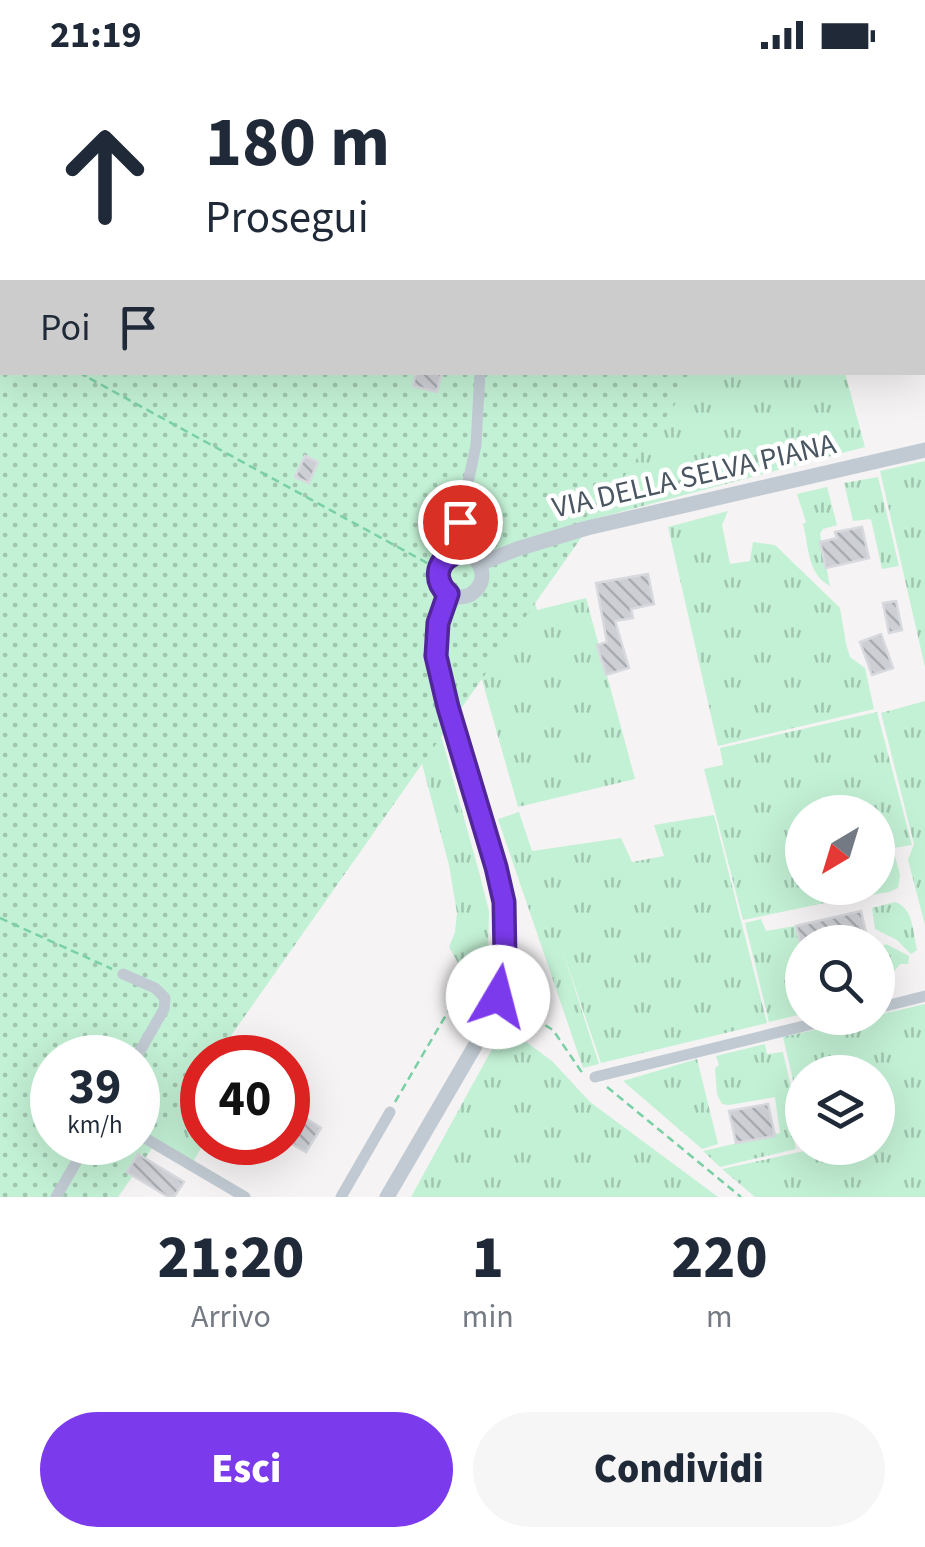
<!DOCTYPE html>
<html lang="it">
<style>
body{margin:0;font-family:"Source Sans 3",sans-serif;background:#f6f6f7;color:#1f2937;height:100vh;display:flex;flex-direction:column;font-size:38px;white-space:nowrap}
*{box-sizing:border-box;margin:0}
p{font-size:32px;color:#747a83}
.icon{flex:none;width:55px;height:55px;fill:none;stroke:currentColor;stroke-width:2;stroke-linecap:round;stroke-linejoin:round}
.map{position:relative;height:1127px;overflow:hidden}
.side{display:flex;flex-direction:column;background:#fff;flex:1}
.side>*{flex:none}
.banner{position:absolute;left:0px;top:0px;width:925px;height:305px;box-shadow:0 10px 40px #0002;background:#fff;color:#1f2937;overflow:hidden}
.needle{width:65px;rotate:218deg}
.fabs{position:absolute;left:785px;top:725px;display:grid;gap:20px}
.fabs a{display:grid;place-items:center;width:110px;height:110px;border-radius:50%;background:#fff;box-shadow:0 10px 40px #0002;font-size:50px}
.speed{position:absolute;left:30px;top:965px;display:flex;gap:20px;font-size:50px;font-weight:700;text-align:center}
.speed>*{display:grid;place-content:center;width:130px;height:130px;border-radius:50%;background:#fff;box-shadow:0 10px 40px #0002;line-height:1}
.speed small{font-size:25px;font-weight:400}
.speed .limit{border:15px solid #d22;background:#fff;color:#111}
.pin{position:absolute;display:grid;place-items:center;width:85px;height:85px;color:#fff;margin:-42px;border:5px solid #fff;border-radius:50%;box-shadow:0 2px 10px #0007}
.me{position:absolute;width:110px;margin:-55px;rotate:8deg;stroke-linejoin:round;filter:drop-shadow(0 0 8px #0008)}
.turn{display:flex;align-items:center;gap:35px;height:210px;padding:0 40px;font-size:45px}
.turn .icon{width:130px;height:130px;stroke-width:2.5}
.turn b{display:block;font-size:70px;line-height:85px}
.then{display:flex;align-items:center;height:95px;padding:0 40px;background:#0003;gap:20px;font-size:38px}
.eta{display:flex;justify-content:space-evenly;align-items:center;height:170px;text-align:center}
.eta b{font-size:60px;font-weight:800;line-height:70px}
.primary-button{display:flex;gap:20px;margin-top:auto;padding:20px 40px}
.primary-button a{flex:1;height:115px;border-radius:60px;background:#7c3aed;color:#fff;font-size:40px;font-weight:800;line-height:115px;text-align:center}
.primary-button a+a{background:#f6f6f7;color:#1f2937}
.status{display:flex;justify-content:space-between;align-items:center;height:70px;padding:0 50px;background:#fff;direction:ltr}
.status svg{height:28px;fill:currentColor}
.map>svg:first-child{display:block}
.grass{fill:url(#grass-tufts)}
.park{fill:url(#park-dots);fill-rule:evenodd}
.building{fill:url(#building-back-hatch);stroke:#d7d9de;stroke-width:2.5}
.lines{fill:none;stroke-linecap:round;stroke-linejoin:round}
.path{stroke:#7ad0a6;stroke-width:2.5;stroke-dasharray:8 5;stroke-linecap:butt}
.minor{stroke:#c1cad2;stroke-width:11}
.tertiary{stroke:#c1cad2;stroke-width:15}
.route-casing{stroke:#51269a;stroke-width:25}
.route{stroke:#7c3aed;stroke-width:18}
.labels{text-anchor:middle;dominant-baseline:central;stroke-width:9;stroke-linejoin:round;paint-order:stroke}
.street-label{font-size:30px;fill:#4a5661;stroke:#fff}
</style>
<div class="status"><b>21:19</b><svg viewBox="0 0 49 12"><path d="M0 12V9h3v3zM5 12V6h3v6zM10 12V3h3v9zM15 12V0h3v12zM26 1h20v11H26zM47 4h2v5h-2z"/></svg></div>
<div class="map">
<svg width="925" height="1127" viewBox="0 0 925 1127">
<defs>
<pattern id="grass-tufts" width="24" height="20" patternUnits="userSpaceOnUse" patternTransform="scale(2.5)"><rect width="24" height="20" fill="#c3f1d5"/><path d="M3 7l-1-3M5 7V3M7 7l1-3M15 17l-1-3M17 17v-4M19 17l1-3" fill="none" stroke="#a0c6b0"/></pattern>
<pattern id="park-dots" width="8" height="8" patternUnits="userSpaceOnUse" patternTransform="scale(2.5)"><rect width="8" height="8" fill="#c3f1d5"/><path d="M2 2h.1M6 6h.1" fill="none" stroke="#a0c6b0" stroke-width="1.8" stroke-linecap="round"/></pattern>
<pattern id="building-back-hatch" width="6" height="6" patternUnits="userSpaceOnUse" patternTransform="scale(2.5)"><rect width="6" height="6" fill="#cdcfd5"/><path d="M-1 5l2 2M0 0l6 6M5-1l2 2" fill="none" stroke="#a8abb0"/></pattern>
</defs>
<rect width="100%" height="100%" fill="#f5f3f3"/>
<path class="grass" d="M 482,303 L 845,303 L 865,377 L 481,479 Z
M 925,391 L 925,597 L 880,401 Z
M 878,407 L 899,496 L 882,499 L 871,449 L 853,451 L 844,413 Z
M 827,417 L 837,455 L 823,459 L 820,464 L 830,516 C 807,504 809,476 803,454 L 806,452 L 797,424 Z
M 728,441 L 722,455 L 730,494 L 750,491 L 753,472 L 775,475 L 840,538 L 846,574 L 850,587 L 865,598 L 874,639 L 718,676 L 668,457 Z
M 524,487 L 537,540 L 586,528 L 635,709 L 518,737 L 465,550 Z
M 386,559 L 429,636 L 442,669 L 479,802 L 489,841 L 488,886 L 482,919 L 461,898 L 449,877 L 455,862 L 457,843 L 449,795 Z
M 925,631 L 925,855 L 908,790 L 914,774 L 881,643 Z
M 877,642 L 912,775 L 893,778 L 900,805 L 898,818 L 889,822 L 864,826 L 862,818 L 878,818 L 878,742 L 802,742 L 802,818 L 842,818 L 844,829 L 743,850 L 704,699 L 723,695 L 720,678 Z
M 519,742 L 532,781 L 621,768 L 632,792 L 664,786 L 654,755 L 714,745 L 767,953 L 601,993 L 562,879 L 599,994 L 583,998 L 498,749 Z
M 895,832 C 914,838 913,864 917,880 L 911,884 L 897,870 L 875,859 L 872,838 Z
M 761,849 L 766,861 L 795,856 L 802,885 L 802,944 L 769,952 L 745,853 Z
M 886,874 L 909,886 L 908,894 L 900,894 L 892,904 L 885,906 L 878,900 L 878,879 Z
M 925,934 L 925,1127 L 755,1127 L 722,1099 L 809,1080 L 809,1078 L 878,1078 L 878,1002 L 802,1002 L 802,1049 L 783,967 L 868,948 L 878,948 L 878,945 Z
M 173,949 L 240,987 L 202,988 L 202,1072 L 204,1073 L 193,1092 L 138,1057 L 138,995 Z
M 518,966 L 552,991 L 590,1032 L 718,1127 L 411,1127 L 492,979 L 501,967 Z
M 765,974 L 767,984 L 783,982 L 802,1067 L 794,1069 L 796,1079 L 720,1097 L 703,1081 L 780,1063 L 775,1027 L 729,1035 L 722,1034 L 717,1024 L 715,998 L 719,995 L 716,986 Z
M 697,989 L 718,1074 L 702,1079 L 623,1011 Z"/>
<path class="park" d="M 0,0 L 909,0 L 908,2 L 2,2 L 2,302 L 697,303 L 216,987 L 202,988 L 202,1007 L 118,1127 L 0,1127 ZM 52,988 L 138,988 L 138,1072 L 52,1072 Z"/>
<path class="building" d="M 416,302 L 442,302 L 437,322 L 413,316 Z
M 305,386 L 318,392 L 309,413 L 295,407 Z
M 862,457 L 869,488 L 826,498 L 820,472 L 837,468 L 835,462 Z
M 648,504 L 654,534 L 631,539 L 633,548 L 615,551 L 629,598 L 606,605 L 597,575 L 607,572 L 596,513 Z
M 896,531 L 902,560 L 889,563 L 883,533 Z
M 881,564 L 893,598 L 872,605 L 860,572 Z
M 861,841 L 868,872 L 800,872 L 796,856 Z
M 768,1034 L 775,1066 L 736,1073 L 729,1041 Z
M 307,1049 L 321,1058 L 306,1082 L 292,1074 Z
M 214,1072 L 245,1072 L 252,1077 L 241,1092 Z
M 138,1084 L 184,1112 L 174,1127 L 168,1127 L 127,1102 Z"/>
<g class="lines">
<path class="path" d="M 0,260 L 2,261
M 78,302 L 438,499
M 0,848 L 112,899
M 454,931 L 481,926
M 512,935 L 553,960 L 583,1004
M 607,1017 L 741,1127
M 395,1032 L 463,916"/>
<path class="minor" d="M 586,2 L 588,0
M 453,484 L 476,375 L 480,302
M 123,904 L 155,918 L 165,928 L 164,939 L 136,988
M 878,938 L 925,926
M 595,1007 L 837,948
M 138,1064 L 245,1127
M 56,1127 L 88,1072
M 341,1127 L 390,1042"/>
<path class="tertiary" d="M438 505a22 22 0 1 1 44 0a22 22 0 1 1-44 0Z
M 479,494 L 517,479 L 587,458 L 925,380
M 387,1127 L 486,957 L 499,927 L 503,904 L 506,854 L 500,811 L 438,596 C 434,570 437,548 449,524"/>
</g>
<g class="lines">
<g class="route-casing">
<path id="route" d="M 460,452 L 453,484 C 435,493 434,511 448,524 L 438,553 L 436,586 L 448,637 L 496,797 L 504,832 L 505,888 L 498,927"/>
</g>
<use href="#route" class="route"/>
</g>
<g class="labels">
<g class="street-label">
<text transform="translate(694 406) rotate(-13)">VIA DELLA SELVA PIANA</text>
</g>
</g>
</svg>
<div class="fabs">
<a><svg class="needle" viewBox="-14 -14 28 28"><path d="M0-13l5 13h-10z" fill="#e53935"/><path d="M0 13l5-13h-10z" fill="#747a83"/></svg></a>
<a><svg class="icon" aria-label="search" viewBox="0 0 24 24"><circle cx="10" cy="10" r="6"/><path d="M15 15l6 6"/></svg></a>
<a><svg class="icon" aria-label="layers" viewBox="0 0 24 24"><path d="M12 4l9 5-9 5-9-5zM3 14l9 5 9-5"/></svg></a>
</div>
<div class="speed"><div>39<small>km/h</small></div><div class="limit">40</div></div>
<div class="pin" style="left:460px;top:452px;background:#d93025"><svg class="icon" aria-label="arrive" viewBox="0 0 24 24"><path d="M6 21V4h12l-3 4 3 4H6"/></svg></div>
<svg class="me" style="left:498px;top:927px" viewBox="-20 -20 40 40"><circle r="19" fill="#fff"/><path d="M0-13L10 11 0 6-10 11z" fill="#7c3aed"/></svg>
<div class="banner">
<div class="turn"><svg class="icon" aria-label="ahead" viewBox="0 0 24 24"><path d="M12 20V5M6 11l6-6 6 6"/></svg><div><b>180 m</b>Prosegui</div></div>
<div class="then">Poi<svg class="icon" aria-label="arrive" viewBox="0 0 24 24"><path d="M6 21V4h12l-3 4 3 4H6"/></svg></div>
</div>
</div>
<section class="side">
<div class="eta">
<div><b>21:20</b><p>Arrivo</p></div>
<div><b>1</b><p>min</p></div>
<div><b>220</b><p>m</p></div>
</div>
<div class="primary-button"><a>Esci</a><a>Condividi</a></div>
</section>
